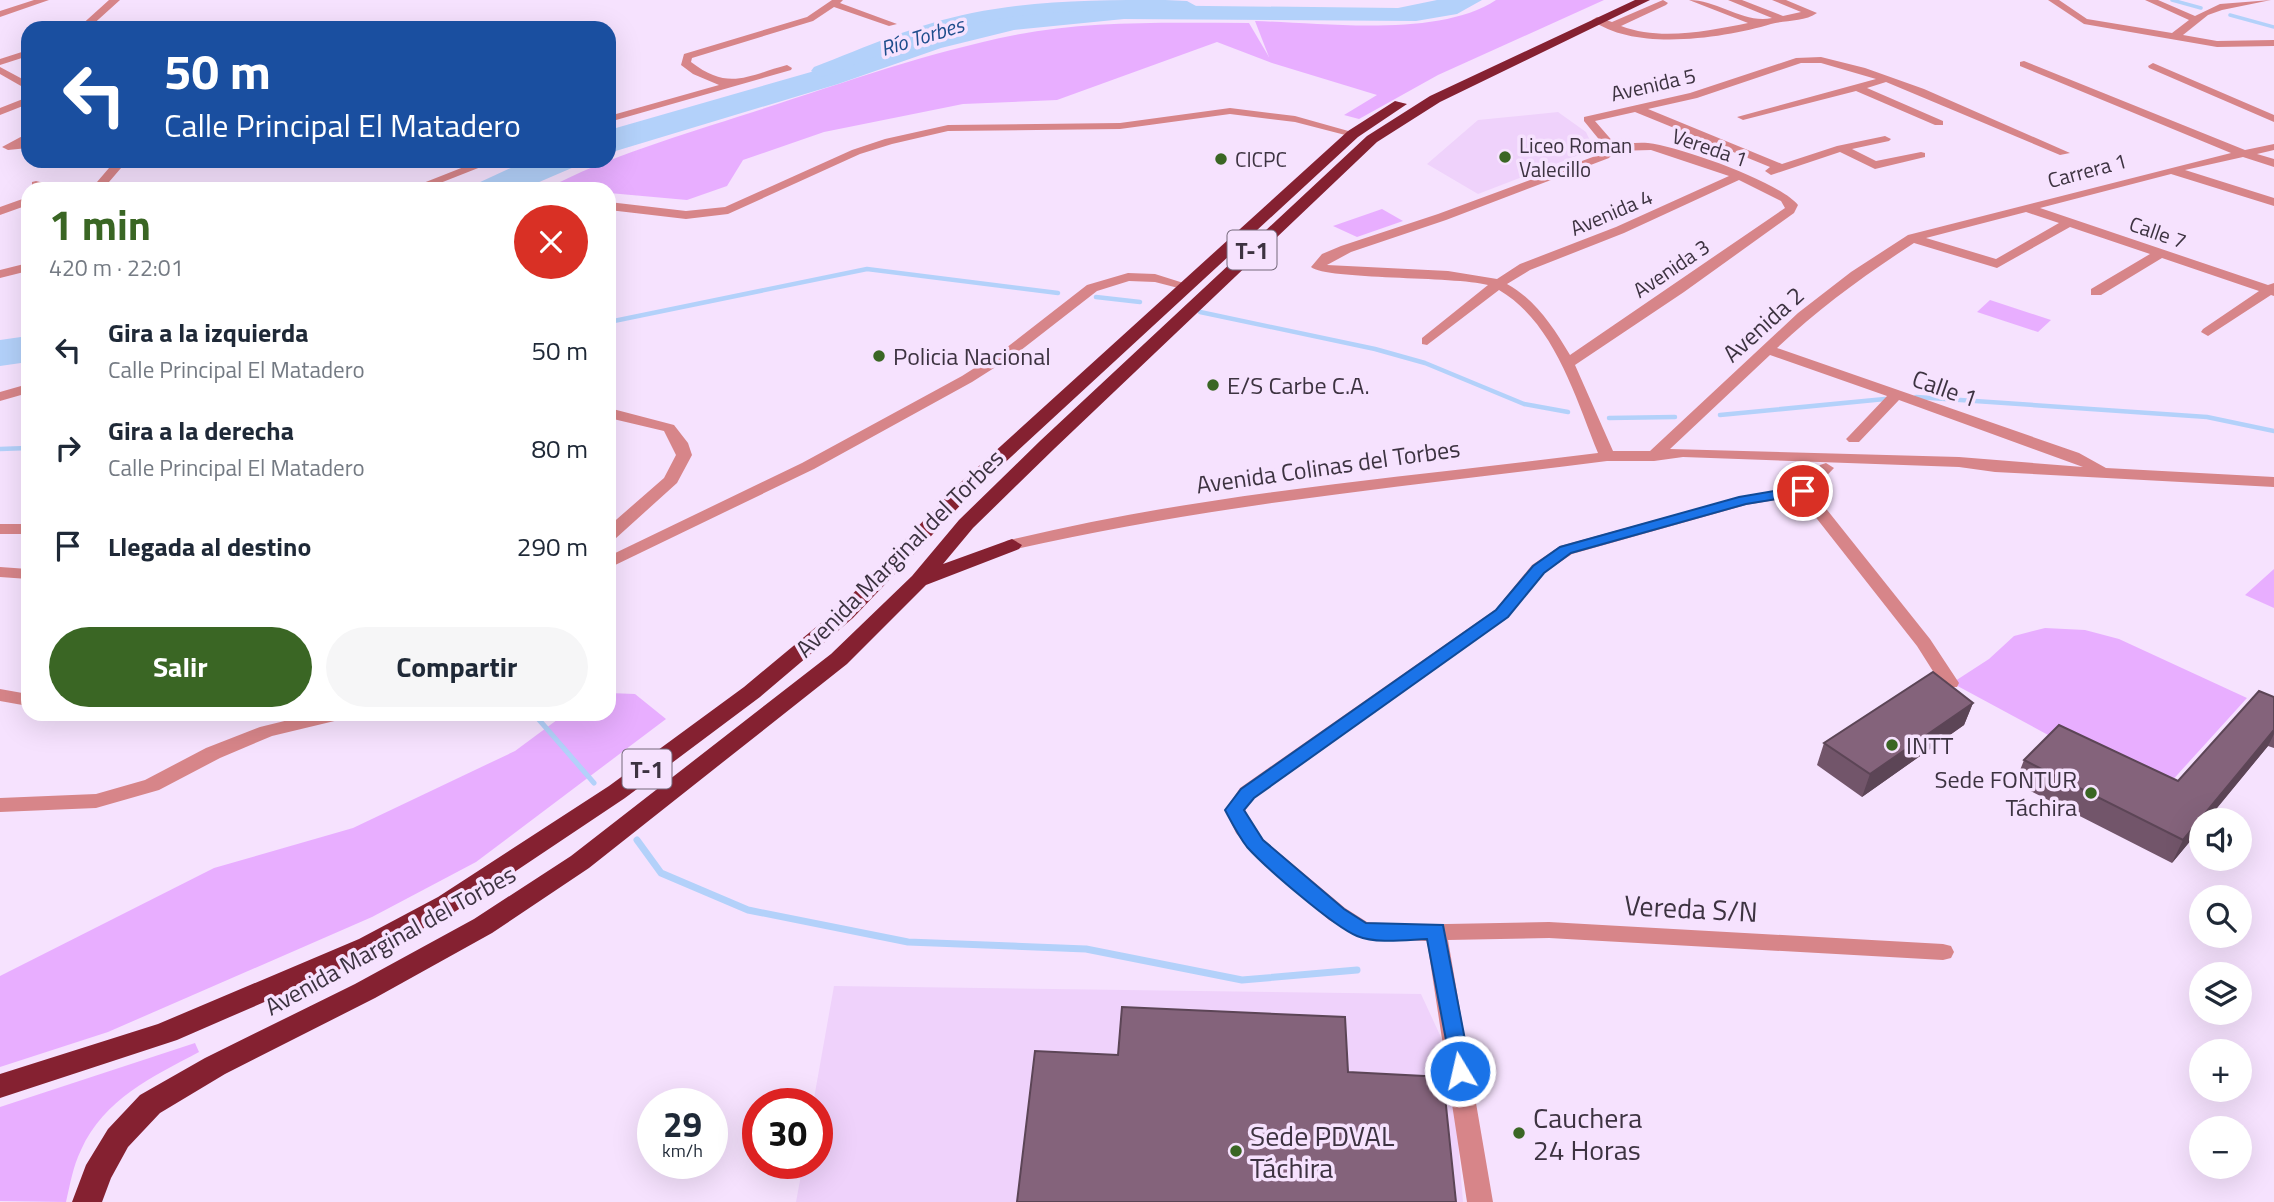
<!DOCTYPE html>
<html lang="es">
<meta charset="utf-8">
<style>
body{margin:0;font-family:"Titillium Web",sans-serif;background:#f6f6f7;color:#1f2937;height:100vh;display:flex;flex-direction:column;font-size:26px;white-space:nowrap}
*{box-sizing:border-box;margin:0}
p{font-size:23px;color:#747a83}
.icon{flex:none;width:38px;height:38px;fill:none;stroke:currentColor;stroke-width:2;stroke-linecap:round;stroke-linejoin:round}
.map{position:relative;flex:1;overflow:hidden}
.details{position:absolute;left:21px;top:182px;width:595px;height:539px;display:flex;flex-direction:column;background:#fff;border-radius:21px;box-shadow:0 7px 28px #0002}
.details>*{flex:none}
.guide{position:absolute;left:21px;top:21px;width:595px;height:147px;border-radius:21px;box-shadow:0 7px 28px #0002;background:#1a4fa0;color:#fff;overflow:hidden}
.buttons{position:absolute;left:2189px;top:808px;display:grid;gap:14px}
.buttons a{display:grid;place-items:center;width:63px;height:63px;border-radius:50%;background:#fff;box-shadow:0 7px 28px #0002;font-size:35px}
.speed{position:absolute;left:637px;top:1088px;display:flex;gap:14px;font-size:35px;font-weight:700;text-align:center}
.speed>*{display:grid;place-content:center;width:91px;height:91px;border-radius:50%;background:#fff;box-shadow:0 7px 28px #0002;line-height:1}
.speed small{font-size:18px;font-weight:400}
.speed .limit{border:10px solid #d22;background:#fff;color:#111}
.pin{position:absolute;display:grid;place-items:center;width:60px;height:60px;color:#fff;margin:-30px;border:4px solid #fff;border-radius:50%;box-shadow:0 2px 7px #0007}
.me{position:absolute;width:77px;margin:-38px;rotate:351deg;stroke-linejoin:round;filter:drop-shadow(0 0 5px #0008)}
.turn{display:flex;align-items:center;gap:24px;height:147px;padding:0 28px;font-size:32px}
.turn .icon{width:91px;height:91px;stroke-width:2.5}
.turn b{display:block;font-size:49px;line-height:60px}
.round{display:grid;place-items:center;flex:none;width:74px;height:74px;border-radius:37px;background:#f6f6f7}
.headline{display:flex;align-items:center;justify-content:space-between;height:119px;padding:0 28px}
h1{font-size:42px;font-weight:700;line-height:52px;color:#3a6624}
.button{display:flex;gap:14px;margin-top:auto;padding:14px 28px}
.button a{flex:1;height:80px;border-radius:42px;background:#3a6624;color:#fff;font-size:28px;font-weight:700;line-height:80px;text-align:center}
.button a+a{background:#f6f6f7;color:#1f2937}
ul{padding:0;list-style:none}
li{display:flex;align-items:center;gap:21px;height:98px;padding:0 28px}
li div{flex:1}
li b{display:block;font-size:26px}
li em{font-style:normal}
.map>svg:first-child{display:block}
.built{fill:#efd2fb}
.green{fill:#e8aeff}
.water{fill:#b3d1fa}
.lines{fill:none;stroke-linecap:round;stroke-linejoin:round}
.stream-far3{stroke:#b3d1fa;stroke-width:3.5}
.stream-far2{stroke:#b3d1fa;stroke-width:4.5}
.stream-far1{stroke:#b3d1fa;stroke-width:5}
.stream{stroke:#b3d1fa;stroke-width:7}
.river{fill:#b3d1fa;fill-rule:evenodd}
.minor{fill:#d78589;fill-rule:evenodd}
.highway{fill:#852131;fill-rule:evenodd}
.wall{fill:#72556a}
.shaded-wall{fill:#5c4556}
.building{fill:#84637b;stroke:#5c4556;stroke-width:2}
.route{fill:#1a73e8;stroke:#114b97;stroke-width:2}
.poi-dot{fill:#3a6624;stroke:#f6e2fe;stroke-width:2.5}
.labels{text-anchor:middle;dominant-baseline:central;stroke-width:7;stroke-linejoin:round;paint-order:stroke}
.far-water-label{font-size:21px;font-style:italic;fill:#1d4d8c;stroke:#f6e2fe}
.far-street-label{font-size:21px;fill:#3d3341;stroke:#f6e2fe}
.far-poi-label{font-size:21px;fill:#3d3341;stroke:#f6e2fe;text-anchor:start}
.shield{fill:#f6e2fe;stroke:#74687a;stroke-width:2}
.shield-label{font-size:23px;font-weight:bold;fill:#3d3341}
.street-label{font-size:24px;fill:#3d3341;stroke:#f6e2fe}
.poi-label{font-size:24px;fill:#3d3341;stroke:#f6e2fe;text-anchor:start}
.near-street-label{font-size:28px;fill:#3d3341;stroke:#f6e2fe}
.near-poi-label{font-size:28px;fill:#3d3341;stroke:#f6e2fe;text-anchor:start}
</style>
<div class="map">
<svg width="2274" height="1202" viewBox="0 0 2274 1202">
<rect width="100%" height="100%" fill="#f6e2fe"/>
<path class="built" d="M 1558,112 L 1586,132 L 1594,149 L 1478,194 L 1427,164 L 1478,120 Z
M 834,986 L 1421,994 L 1451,1059 L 1463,1202 L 796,1202 L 803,1164 L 817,1164 L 817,1104 L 813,1104 Z"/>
<path class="green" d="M 1496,0 L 1604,0 L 1438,75 L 1359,119 L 1344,115 L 1377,95 L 1272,63 L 1217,42 L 1057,100 L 963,104 L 824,132 L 743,160 L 727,186 L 687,200 L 609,193 L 609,189 L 546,189 C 609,156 682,135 750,113 C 837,85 925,53 1015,35 C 1092,20 1171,23 1249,23 L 1269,57 L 1255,21 C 1323,23 1439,38 1496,0 Z
M 1382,209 L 1403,221 L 1357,237 L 1333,226 Z
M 1990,300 L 2051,320 L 2038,332 L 1977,312 Z
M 2274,569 L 2274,608 L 2245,595 Z
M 2045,628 L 2085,630 L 2119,639 L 2247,698 L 2159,795 L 1952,683 L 1989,659 L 2014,636 Z
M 609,693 L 635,694 L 666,719 L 476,862 L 372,917 L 108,1032 L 0,1067 L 0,976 L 214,868 L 353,828 L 515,751 L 565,714 L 609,714 Z
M 195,1043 L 199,1052 C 152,1077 104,1099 81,1150 C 73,1166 70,1185 66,1202 L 0,1201 L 0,1107 Z"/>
<path class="water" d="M 1437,0 L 1482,0 L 1457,14 L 1416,21 L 1124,19 L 1014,30 L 941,48 L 838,84 L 609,153 L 609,130 L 811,72 L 940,30 L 997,17 L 1120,5 L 1398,8 Z
M 526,161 L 588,161 L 523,189 L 465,189 Z
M 28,336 L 28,362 L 0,366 L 0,340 Z"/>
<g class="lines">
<path class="stream-far3" d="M 2172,0 L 2201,8
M 2230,15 L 2274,27"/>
<path class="stream-far2" d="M 1096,297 L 1140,302
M 1200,312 L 1375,349 L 1425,363 L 1524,404 L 1568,412
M 609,322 L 867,269 L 1058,293
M 1916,397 L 2207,417 L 2274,431
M 1720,415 L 1885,399
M 1609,418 L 1675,417
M 0,449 L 28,448"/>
<path class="stream-far1" d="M 534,714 L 594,783"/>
<path class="stream" d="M 637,840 L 661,873 L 748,910 L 908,942 L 1086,949 L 1242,980 L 1357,970"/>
<path class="river" d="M 1165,0 L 1187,1 L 1196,6 L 1187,11 C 1113,10 1036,8 964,26 C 917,37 873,58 828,75 L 821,77 L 811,71 L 814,67 C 866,47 917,24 972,13 C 1036,0 1101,0 1165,0 Z"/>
<path class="minor" d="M 34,0 L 49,0 L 0,17 L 0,11 Z
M 109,0 L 120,0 L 89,28 L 78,28 Z
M 832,0 L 843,0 L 840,3 L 897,24 L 889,26 L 834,7 L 813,21 L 692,58 L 691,62 C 729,91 746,76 787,65 L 792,68 L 791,70 L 609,122 L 609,116 L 719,85 L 693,74 L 681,65 L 684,54 L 807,17 Z
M 1663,0 L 1668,3 L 1666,5 L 1621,26 C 1660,41 1708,31 1748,23 L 1689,0 C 1718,0 1744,24 1772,18 L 1728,0 L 1742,0 L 1783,16 L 1801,12 L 1772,0 L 1786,0 L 1817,13 C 1804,22 1785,20 1771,24 C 1725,38 1634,52 1592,20 L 1597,17 L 1612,22 Z
M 2048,0 L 2059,0 L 2087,19 L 2172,33 L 2189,20 L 2145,0 L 2158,0 L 2195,16 L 2220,4 L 2271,0 L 2222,10 L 2208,15 L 2183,35 L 2217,41 L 2274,40 L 2274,46 L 2217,47 L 2084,24 Z
M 28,50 L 28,56 L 0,65 L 0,59 Z
M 1821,57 L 1865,68 L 1924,89 L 2070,153 L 2060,155 L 1886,82 L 1867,88 L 1943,121 L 1943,125 L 1935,125 L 1856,91 L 1743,120 L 1737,117 L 1876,79 L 1821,63 L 1801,63 L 1697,98 L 1648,109 L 1782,164 L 1837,146 L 1885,136 L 1891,139 L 1889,141 L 1852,149 L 1876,161 L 1921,152 L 1925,153 L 1925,157 L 1875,169 L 1840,152 L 1771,175 L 1765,171 L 1770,167 L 1635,112 L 1595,121 L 1615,144 C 1626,144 1637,142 1648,143 C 1680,147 1778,181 1798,205 L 1794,213 L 1684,292 L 1575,365 L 1613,451 L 1650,451 L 1798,313 L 1851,272 L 1908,235 L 2231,153 L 2020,66 L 2020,62 L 2024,61 L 2245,150 L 2274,144 L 2274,150 L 2257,154 L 2274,159 L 2274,167 L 2243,157 L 2185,170 L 2274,198 L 2274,206 L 2171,174 L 2040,208 L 2268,285 L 2274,283 L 2274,296 L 2271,295 L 2208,336 L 2201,332 L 2203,329 L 2259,291 L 2162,258 L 2101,295 L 2091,295 L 2091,289 L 2150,254 L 2070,227 L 1997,268 L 1914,243 C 1865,275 1819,308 1777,348 L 2079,453 L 2106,468 L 2274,477 L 2274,487 L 1995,472 L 1959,467 L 1683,457 L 1654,461 L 1607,461 C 1408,486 1208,505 1012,550 L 1004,545 L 1006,541 C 1200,493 1400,478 1598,453 C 1575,396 1554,322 1499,290 L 1427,345 L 1422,344 L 1422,338 L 1488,285 C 1454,276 1327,280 1311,267 L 1322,254 L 1341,246 L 1438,214 L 1601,154 L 1606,148 L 1584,121 L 1584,117 L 1690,93 L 1796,58 ZM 1651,150 L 1729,176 L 1616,227 L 1520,264 L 1497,279 L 1448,271 L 1327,265 L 1351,252 L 1446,220 L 1609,158 L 1615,151 ZM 1739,180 L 1781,201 L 1785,208 L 1570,355 C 1553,327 1536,300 1507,284 L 1530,270 L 1624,233 ZM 2026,212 L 2059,223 L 1996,259 L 1926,238 ZM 1770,355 L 1887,396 L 1849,436 L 1846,439 L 1849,442 L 1859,442 L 1899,400 L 2083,467 L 1959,457 L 1670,449 Z
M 2153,63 L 2274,115 L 2274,122 L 2149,68 L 2148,66 Z
M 0,67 L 28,82 L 28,90 L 0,74 Z
M 28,97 L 28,104 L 0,115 L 0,108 Z
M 1230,108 L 1295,116 L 1359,134 L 1353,137 L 1295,122 L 1230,114 L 1120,129 L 948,131 L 892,144 L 860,154 L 728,214 L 686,219 L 609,210 L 609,202 L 686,211 L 725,207 L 852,150 L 885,139 L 948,125 L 1120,123 Z
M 28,133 L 28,148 L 8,150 L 2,147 Z
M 115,161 L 127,161 L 103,189 L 91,189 Z
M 479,161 L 496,161 L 425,189 L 408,189 Z
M 36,181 L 56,186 L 58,189 L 32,188 L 32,182 Z
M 236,185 L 253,185 L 259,189 L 230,189 Z
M 28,197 L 28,205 L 0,215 L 0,207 Z
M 28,263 L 28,271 L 0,278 L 0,270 Z
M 1128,273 L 1155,274 L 1193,286 L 1186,290 L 1155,282 L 1129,281 L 1097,291 L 1016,354 L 972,382 L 814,469 L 609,568 L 609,556 L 802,463 L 962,376 L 1006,348 L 1087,285 Z
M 28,384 L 28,393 L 0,401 L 0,392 Z
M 609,408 L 674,425 L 688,443 L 692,455 L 677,483 L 615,539 L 609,540 L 609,526 L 664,478 L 676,455 L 664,431 L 609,418 Z
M 1826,463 L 1834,468 L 1812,491 L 1930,639 L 1959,683 L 1957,687 L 1943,687 L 1917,646 L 1799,496 L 1746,505 L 1572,554 L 1544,573 L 1508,617 L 1254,798 L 1245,810 L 1252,825 L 1264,840 L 1345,908 L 1367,922 L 1394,925 L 1549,922 L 1943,944 L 1951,946 L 1954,952 L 1951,958 L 1943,960 L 1549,938 L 1448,940 L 1493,1202 L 1467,1202 L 1427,941 L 1362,938 L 1329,920 L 1250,850 L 1236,833 L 1225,810 L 1240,788 L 1496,609 L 1532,565 L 1560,546 L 1739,497 L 1798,487 L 1820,465 Z
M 0,524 L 28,524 L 28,534 L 0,534 Z
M 0,567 L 28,569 L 28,579 L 0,577 Z
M 0,689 L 28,694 L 28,706 L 0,701 Z
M 313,714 L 349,714 L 347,718 L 272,736 L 220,758 L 159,790 L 96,808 L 0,812 L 0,798 L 96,794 L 145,780 L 206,748 L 260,727 Z"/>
<path class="highway" d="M 1635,0 L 1650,0 L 1440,102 L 1377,142 L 1054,449 L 973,528 L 943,564 L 1012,539 L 1022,545 L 1019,549 L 926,585 L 847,664 L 589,868 L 492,933 L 375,998 L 225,1074 L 160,1113 L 128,1147 L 111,1178 L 102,1202 L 72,1202 L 86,1165 L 108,1129 L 140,1095 L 205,1058 L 355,984 L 474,919 L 571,856 L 831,654 L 912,576 L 959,520 L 1040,441 L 1367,136 L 1430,96 Z
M 1395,101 L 1407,104 L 1358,137 L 973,492 L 853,618 L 760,697 L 625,798 L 456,911 L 377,953 L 177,1040 L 0,1098 L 0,1074 L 158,1024 L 359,939 L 438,897 L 609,786 L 744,687 L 839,608 L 959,484 L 1348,131 Z"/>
</g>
<path class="wall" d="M 2274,697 L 2274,748 L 2268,746 L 2172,863 L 2015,783 L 2024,760 L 2178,781 Z
M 1973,703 L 1964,725 L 1862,797 L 1817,765 L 1824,743 Z"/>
<path class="shaded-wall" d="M 1973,703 L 1964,725 L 1862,797 L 1870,774 Z
M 2274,730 L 2274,734 L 2268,746 L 2206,821 L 2202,821 L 2202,827 L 2172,863 L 2183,840 Z"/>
<path class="building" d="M 1933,672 L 1973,703 L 1870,774 L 1824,743 Z
M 2259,691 L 2274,697 L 2274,730 L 2183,840 L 2024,760 L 2059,725 L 2178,781 Z
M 1122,1007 L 1345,1017 L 1348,1072 L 1443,1077 L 1456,1202 L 1017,1202 L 1035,1051 L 1118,1055 Z"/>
<path class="route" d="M 1803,486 L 1808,487 L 1808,494 L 1746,504 L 1571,553 L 1544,573 L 1508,617 L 1254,798 L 1244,810 L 1263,840 L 1344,909 L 1366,923 L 1443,925 L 1471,1071 L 1468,1077 L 1460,1080 L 1453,1077 L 1427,939 C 1405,940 1377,944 1357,936 C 1333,926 1265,867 1247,847 C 1238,835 1232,823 1225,810 L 1241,789 L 1496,610 L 1533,566 L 1560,547 L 1739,497 Z"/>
<g class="poi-dot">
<circle cx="1505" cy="157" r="7"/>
<circle cx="1221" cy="159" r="7"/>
<circle cx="879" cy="356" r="7"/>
<circle cx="1213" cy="385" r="7"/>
<circle cx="1892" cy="745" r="7"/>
<circle cx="2091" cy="793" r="7"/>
<circle cx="1519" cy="1133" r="7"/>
<circle cx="1236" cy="1151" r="7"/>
</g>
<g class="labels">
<g class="far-water-label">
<text transform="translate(922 36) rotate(-17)">Río Torbes</text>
</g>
<g class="far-street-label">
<text transform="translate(1653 84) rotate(-13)">Avenida 5</text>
<text transform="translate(1710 147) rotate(19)">Vereda 1</text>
<text transform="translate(2087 170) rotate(-15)">Carrera 1</text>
<text transform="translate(1611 212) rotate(-23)">Avenida 4</text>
<text transform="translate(2158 232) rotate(19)">Calle 7</text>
<text transform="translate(1671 268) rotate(-34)">Avenida 3</text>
</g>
<g class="far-poi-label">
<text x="1519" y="145">Liceo Roman<tspan x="1519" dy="24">Valecillo</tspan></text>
<text x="1235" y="159">CICPC</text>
</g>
<g class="shield">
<rect x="1227.5" y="230.5" width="49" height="39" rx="5"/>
<rect x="622.5" y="749.5" width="49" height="39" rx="5"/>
</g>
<g class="shield-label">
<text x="1252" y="250">T-1</text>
<text x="647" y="769">T-1</text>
</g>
<g class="street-label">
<text transform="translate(1763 324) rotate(-42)">Avenida 2</text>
<text transform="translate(1945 388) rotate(19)">Calle 1</text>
<text transform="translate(1328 466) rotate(-8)">Avenida Colinas del Torbes</text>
<text transform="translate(899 553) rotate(-45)">Avenida Marginal del Torbes</text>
<text transform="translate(390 940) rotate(-29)">Avenida Marginal del Torbes</text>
</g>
<g class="poi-label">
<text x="893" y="356">Policia Nacional</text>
<text x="1227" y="385">E/S Carbe C.A.</text>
<text x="1906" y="745">INTT</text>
<text x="2077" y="779" text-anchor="end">Sede FONTUR<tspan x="2077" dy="28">Táchira</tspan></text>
</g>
<g class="near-street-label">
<text transform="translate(1691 908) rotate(3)">Vereda S/N</text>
</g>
<g class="near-poi-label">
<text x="1533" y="1117">Cauchera<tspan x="1533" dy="32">24 Horas</tspan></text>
<text x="1250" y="1135">Sede PDVAL<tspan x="1250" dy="32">Táchira</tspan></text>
</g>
</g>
</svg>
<div class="buttons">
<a><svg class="icon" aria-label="sound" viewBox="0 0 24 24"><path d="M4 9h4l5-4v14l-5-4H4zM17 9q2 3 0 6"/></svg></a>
<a><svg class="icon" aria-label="search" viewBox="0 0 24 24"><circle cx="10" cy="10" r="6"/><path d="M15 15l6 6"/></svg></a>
<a><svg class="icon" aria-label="layers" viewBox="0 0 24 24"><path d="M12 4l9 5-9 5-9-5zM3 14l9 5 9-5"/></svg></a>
<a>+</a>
<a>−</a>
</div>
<div class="speed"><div>29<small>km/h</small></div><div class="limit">30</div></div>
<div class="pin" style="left:1803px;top:491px;background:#d93025"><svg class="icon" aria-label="arrive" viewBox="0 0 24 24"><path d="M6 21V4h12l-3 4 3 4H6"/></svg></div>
<svg class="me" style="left:1460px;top:1071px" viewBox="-20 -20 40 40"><circle r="17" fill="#1a73e8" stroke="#fff" stroke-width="3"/><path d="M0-11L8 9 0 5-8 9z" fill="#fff"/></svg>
<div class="guide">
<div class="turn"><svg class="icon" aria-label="left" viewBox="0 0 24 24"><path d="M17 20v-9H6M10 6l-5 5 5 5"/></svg><div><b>50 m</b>Calle Principal El Matadero</div></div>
</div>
<section class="details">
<div class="headline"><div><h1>1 min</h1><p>420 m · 22:01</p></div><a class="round" style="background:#d93025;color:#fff"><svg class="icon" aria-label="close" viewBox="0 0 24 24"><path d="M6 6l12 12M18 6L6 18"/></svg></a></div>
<ul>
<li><svg class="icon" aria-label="left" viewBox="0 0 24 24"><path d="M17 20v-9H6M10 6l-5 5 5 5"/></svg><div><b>Gira a la izquierda</b><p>Calle Principal El Matadero</p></div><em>50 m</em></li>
<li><svg class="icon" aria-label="right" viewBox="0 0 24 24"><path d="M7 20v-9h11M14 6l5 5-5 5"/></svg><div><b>Gira a la derecha</b><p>Calle Principal El Matadero</p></div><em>80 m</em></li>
<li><svg class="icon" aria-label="arrive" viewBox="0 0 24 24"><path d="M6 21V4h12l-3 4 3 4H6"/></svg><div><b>Llegada al destino</b></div><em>290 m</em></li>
</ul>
<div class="button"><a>Salir</a><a>Compartir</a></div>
</section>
</div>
